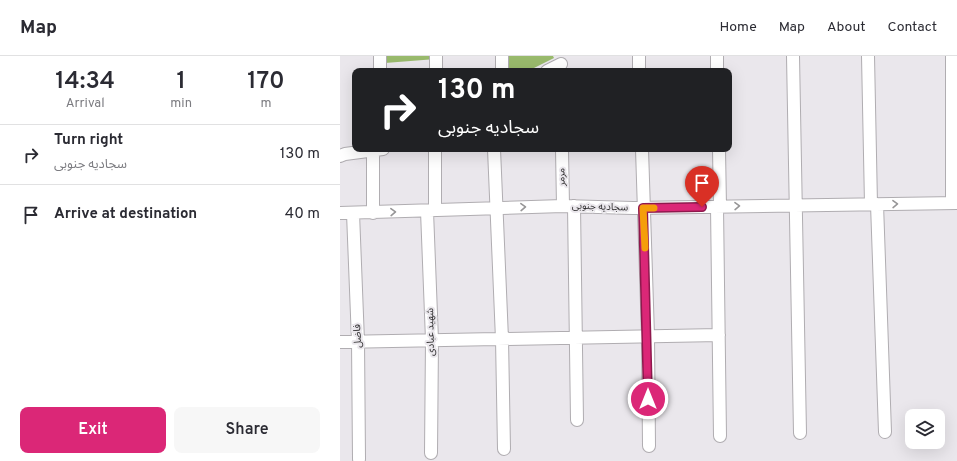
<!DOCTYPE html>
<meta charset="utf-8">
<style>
body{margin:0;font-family:Overpass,"Noto Sans Arabic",sans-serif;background:#f7f7f7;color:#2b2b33;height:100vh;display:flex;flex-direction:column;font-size:15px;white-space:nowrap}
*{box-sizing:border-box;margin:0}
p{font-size:13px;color:#7c7c81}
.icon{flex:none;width:22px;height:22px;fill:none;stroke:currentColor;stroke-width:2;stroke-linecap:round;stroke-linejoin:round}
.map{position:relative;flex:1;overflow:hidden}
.details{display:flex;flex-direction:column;background:#fff;width:340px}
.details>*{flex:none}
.hud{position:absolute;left:12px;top:12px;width:380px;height:84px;border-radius:8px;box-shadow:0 4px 16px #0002;background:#202124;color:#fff;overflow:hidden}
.controls{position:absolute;left:565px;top:353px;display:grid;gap:8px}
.controls a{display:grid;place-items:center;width:40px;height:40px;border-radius:8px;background:#fff;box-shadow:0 4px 16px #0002;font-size:20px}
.pin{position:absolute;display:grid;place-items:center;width:34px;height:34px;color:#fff;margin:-41px -17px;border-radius:50% 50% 50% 0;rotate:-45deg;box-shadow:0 0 4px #0007}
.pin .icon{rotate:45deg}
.me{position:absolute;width:44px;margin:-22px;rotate:0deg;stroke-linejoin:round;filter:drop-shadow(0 0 3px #0008)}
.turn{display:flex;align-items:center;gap:14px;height:84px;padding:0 20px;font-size:18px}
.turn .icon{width:52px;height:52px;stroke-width:2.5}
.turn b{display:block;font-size:28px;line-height:34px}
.eta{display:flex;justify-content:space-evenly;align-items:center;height:68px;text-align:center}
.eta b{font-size:24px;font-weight:600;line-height:28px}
.action{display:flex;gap:8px;margin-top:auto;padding:8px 20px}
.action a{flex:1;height:46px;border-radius:8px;background:#db2777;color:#fff;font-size:16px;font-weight:600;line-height:46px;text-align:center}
.action a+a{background:#f7f7f7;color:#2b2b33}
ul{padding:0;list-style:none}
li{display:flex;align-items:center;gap:12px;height:60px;padding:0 20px;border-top:1px solid #e1e1e2}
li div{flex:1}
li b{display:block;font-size:15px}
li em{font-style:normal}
header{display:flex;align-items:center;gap:24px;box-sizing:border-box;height:56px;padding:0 20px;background:#fff;border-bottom:1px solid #e1e1e2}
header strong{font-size:19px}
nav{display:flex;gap:22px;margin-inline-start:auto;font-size:14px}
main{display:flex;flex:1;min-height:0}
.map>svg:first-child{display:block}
.forest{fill:#99ba6c}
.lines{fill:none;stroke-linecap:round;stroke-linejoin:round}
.minor-casing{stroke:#b0adb1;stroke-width:14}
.minor{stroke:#fff;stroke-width:12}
.oneway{stroke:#979697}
.route-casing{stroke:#8e194d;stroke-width:10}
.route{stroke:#db2777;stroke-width:7}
.slow{stroke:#f59e0b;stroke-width:7}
.labels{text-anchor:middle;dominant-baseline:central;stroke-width:4;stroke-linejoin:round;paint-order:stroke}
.street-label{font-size:10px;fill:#2f2e2f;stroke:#eae7ec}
</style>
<header>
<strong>Map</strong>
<nav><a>Home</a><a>Map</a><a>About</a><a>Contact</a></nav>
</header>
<main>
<section class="details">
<div class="eta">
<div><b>14:34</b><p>Arrival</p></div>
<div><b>1</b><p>min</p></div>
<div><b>170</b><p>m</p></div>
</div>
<ul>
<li><svg class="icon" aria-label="right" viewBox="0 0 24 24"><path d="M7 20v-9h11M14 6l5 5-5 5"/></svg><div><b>Turn right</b><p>سجادیه جنوبی</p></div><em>130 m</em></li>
<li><svg class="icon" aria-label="arrive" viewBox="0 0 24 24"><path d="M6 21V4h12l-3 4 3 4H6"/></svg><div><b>Arrive at destination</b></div><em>40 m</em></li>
</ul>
<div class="action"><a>Exit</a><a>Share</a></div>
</section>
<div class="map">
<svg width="617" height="405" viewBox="0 0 617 405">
<rect width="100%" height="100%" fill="#eae7ec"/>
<path class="forest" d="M 45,0 L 96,0 L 96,3 L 45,7 Z
M 169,0 L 213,0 L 214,2 L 188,15 L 168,15 Z"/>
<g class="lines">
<g class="minor-casing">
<path id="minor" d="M 40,0 L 40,15
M 162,0 L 162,15
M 299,0 L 299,15
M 377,0 L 377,15
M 453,0 L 460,377
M 528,0 L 531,148
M 612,0 L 612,147
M 96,15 L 96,0
M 207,15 L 221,8
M 95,93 L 95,154
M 154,93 L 162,283 L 164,393
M 222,93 L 223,150
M 302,93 L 308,280 L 309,390
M 379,93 L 380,151
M 33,96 L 33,157
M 0,100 L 5,98 L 43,93
M 537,148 L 545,376
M 234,150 L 237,364
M 377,151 L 380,380
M 87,155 L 92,284 L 91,397
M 0,157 L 223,150 L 293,152 L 617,147
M 13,157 L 18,285 L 19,403
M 0,286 L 379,279"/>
</g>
<use href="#minor" class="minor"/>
</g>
<defs><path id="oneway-chevron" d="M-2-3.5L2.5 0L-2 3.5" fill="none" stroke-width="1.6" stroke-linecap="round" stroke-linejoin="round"/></defs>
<g class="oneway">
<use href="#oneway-chevron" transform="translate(555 148) rotate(-1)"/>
<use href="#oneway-chevron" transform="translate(397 150) rotate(-1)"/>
<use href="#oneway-chevron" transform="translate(183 151) rotate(-2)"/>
<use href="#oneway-chevron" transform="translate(53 156) rotate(-2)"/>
</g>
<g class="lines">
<g class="route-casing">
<path id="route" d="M 308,343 L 303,152 L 362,151"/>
</g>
<use href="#route" class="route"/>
<path class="slow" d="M 305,192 L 303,152 L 314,152"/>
</g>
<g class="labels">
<g class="street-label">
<text transform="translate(222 121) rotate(-91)">مرمر</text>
<text transform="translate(260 151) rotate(2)">سجادیه جنوبی</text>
<text transform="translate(91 276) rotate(-91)">شهید عبادی</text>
<text transform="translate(18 280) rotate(-92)">فاضل</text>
</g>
</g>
</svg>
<div class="controls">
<a><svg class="icon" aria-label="layers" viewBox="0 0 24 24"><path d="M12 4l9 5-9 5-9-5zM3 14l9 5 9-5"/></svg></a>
</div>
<div class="pin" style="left:362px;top:151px;background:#d93025"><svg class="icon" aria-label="arrive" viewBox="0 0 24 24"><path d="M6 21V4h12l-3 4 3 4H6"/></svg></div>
<svg class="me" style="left:308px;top:343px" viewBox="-20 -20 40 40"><circle r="17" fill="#db2777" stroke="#fff" stroke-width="3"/><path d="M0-11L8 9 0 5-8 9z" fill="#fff"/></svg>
<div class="hud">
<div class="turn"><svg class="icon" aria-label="right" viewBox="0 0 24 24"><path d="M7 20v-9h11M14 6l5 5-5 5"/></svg><div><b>130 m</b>سجادیه جنوبی</div></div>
</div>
</div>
</main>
